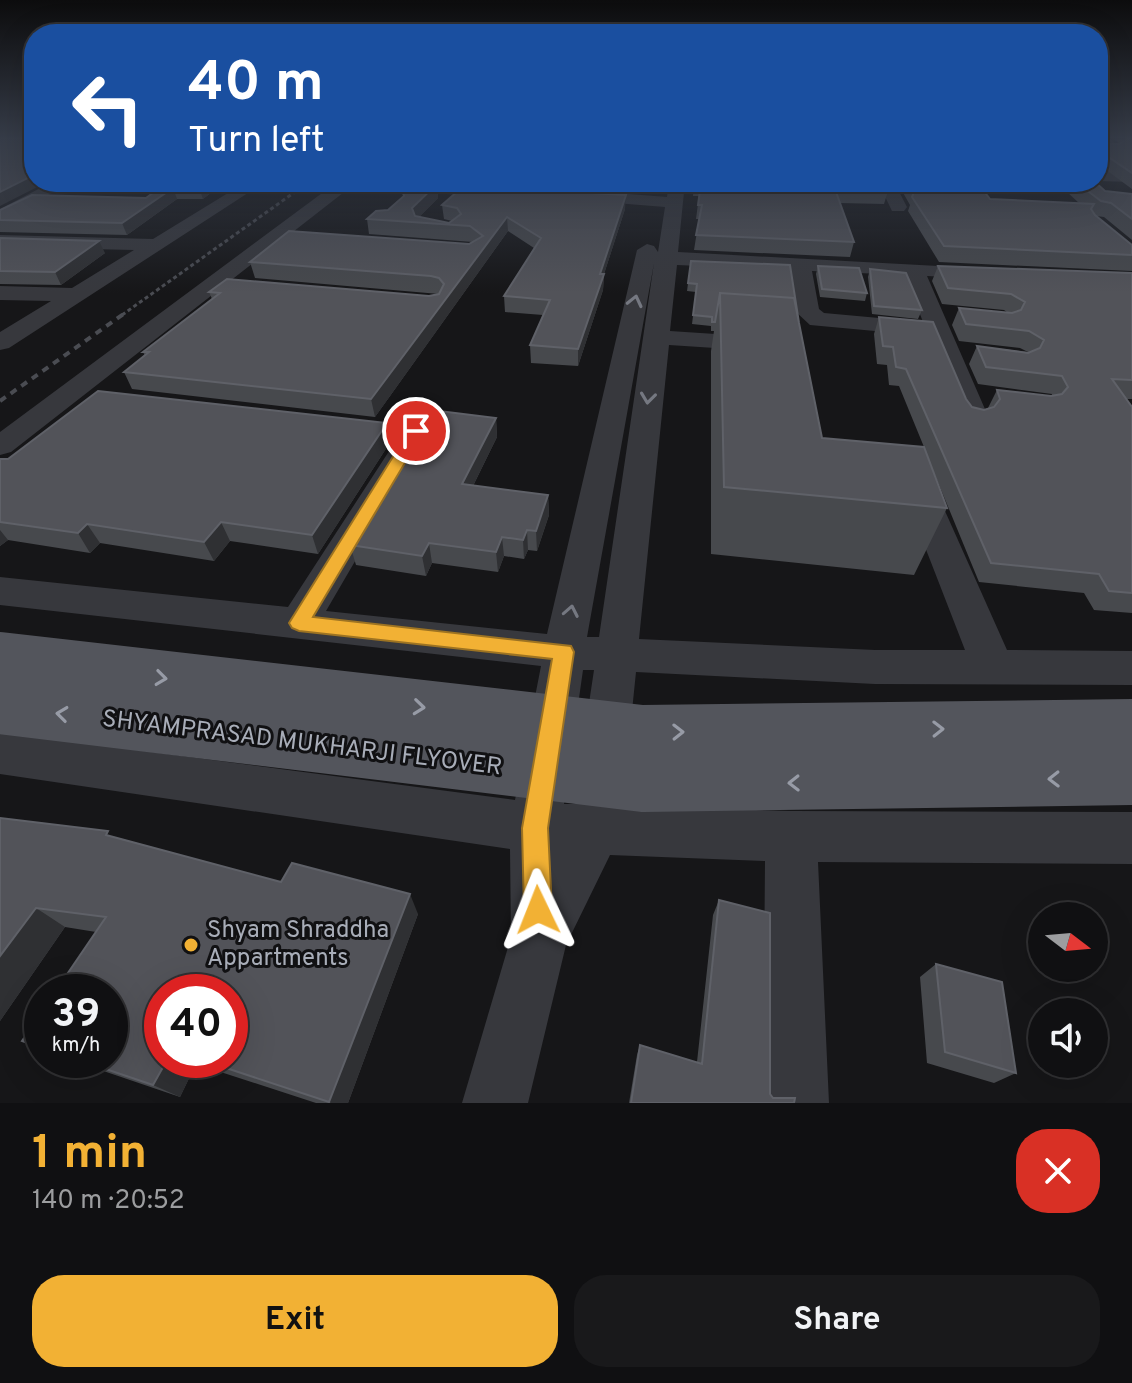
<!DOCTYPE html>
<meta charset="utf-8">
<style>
body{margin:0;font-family:Overpass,sans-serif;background:#19191b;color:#f1f3f6;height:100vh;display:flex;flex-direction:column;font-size:30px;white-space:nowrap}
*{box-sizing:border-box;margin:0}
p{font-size:26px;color:#9c9d9f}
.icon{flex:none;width:44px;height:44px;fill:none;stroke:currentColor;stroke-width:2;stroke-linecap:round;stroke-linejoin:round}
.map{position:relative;height:1103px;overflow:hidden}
.side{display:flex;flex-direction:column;background:#101012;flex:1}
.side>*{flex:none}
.guide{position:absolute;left:24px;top:24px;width:1084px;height:168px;border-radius:32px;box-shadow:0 8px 32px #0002,0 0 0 2px #303032;background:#1a4fa0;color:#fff;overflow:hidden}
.needle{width:52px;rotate:106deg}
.fabs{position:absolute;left:1028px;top:902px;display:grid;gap:16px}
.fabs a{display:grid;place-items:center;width:80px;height:80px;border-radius:50%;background:#101012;box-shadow:0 8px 32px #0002,0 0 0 2px #303032;font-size:40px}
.speed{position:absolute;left:24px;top:974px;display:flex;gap:16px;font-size:40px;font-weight:700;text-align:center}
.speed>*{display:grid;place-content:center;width:104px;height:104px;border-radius:50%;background:#101012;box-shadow:0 8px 32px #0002,0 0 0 2px #303032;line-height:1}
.speed small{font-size:20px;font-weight:400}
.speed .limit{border:12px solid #d22;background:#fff;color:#111}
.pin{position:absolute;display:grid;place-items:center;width:68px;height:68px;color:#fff;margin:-34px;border:4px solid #fff;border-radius:50%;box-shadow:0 2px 8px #0007}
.me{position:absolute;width:88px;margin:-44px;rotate:358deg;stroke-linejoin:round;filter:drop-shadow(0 0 6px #0008)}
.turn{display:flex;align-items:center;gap:28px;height:168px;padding:0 32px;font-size:36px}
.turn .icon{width:104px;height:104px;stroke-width:2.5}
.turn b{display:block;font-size:56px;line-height:68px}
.round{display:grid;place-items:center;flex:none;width:84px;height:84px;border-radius:32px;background:#19191b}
.summary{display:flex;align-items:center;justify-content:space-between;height:136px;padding:0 32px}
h1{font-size:48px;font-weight:700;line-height:60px;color:#f2b134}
.action{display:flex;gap:16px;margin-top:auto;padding:16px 32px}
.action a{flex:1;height:92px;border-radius:32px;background:#f2b134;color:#111;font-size:32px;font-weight:700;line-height:92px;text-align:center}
.action a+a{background:#19191b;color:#f1f3f6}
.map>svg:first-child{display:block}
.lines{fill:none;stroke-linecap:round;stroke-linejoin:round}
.minor{fill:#37383d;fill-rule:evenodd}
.rail-far1{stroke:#4a4c52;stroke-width:3;stroke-dasharray:4 3;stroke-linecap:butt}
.rail{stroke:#4a4c52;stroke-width:4;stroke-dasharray:7 6;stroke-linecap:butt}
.major-bridge{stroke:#53555c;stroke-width:54}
.wall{fill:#47494d;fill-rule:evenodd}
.shaded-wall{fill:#2f3033}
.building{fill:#525359;stroke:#5f6168;stroke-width:2}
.oneway{stroke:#757881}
.oneway2{stroke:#979ba6}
.route{fill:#f2b134;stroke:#9d7322;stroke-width:2}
.poi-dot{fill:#f2b134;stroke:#111113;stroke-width:3}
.labels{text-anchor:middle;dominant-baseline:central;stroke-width:6;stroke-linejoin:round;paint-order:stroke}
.near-street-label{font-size:24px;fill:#a8adb8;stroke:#111113}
.near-poi-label{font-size:24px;fill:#a8adb8;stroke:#111113;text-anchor:start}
</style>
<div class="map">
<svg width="1132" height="1103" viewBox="0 0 1132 1103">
<rect width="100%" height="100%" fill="#161618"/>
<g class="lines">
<path class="minor" d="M 1098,139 L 1110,139 L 1121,148 L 1114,152 L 1098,152 Z
M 1098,171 L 1132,172 L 1132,182 L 1098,181 Z
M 52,182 L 65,182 L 67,185 L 0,221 L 0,209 Z
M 246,182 L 265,182 L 9,348 L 0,350 L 0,332 L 51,301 L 0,300 L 0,286 L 72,288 L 134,250 L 0,247 L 0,235 L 153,239 Z
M 337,182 L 527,188 L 535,193 L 527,198 L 348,189 L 11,452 L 0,455 L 0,432 Z
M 669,182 L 685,182 L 678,252 L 994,269 L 998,273 L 987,279 L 927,276 L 988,416 L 984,422 L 974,425 L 964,422 L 929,336 L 810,325 L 796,312 L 791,270 L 677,265 L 670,331 L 761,337 L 770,339 L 773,344 L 770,349 L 761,351 L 669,345 L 639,639 L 875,650 L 965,650 L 913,516 L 892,507 L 887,499 L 892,491 C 912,486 934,493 945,511 L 1007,650 L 1132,651 L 1132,685 L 875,684 L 636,672 L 628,750 L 622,765 L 605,771 L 588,765 L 582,750 L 594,670 L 583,670 L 564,804 L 576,804 L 581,792 L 599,785 L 617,792 L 622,806 L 791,811 L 1132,812 L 1132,864 L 818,862 L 829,1103 L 763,1103 L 765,861 L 610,855 L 566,945 L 528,1103 L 462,1103 L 511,937 L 510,849 L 0,774 L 0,732 L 515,800 L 541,666 L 0,605 L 0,577 L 288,607 L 406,425 L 416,422 L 426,425 L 431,431 L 326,611 L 547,634 L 637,250 L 647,244 L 654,246 L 658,252 L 665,207 L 578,200 L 570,195 L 578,190 L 667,197 ZM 654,263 L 599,637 L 587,637 ZM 812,271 L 905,275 L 923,322 L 824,313 L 819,309 Z
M 878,182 L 894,182 L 907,207 L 904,211 L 892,211 Z
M 1005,182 L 1049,182 C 1039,190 1015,190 1005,182 Z"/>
<path class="rail-far1" d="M 122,315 L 309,182"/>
<path class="rail" d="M 0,401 L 125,313"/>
<path class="major-bridge" d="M 0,659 L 642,732 L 1132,726
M 0,707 L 643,785 L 1132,778"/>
</g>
<path class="wall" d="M 1098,139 L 1101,144 L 1120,144 L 1114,139 L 1132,139 L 1132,189 L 1098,164 Z
M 58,182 L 209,182 L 212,192 L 203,199 L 177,199 L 127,235 L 0,232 L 0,210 L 146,198 L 151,194 L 63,190 Z
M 449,182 L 635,182 L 631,192 Z
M 694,182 L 888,191 L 884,204 L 840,203 L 854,242 L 850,257 L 694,250 L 699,219 L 696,219 L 699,196 L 693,196 Z
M 897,182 L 977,182 L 990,199 L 1080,204 L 1066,191 L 1070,182 L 1095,182 L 1105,191 L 1132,194 L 1132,240 L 1104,217 L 1096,216 L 1132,245 L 1132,271 L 939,262 L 908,211 L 910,205 Z
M 437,184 L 438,198 L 419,217 L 449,223 L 452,221 L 444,219 L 442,205 L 625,209 L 604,274 L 603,290 L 578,366 L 531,363 L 530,345 L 543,315 L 505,312 L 504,296 L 534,248 L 508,231 L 375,417 L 132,389 L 124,372 L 145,356 L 143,352 L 212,299 L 209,292 L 429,296 L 439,294 L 255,278 L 250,262 L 469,244 L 473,242 L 369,234 L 367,219 L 388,210 L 403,196 L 402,189 Z
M 0,238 L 105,253 L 61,285 L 0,284 Z
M 691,261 L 799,323 L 822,438 L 924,447 L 899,386 L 889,385 L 887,365 L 877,364 L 874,334 L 879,317 L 966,399 L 972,407 L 984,410 L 988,408 L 997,390 L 1052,396 L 1052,394 L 978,384 L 969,364 L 977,346 L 1028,352 L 1020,348 L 959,341 L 952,325 L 959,308 L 1008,313 L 1004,310 L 942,304 L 932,281 L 938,266 L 1132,273 L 1132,399 L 1126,399 L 1132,407 L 1132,613 L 1094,610 L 1084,593 L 979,582 L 928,458 L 947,508 L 914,575 L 711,554 L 711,351 L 714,331 L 711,331 L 711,326 L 692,324 L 696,292 L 687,291 Z
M 818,266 L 867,293 L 865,301 L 820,297 L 816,274 Z
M 870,269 L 922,310 L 918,319 L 872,314 L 868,277 Z
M 496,418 L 497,437 L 473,486 L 548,495 L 549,515 L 537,551 L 528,550 L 524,559 L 504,556 L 498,572 L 432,563 L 426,576 L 356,565 L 350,545 Z
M 387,423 L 391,441 L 318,554 L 230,541 L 214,561 L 100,543 L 90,553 L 8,540 L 0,546 L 0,459 Z
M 0,818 L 115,837 L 281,882 L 418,914 L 348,1103 L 316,1103 L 196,1064 L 180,1097 L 71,1060 L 110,1060 L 96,932 L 65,927 L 0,1021 ZM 230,992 L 230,1060 L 162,1060 Z
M 719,900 L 770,1094 L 773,1098 L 794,1103 L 629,1103 L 637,1055 L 640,1045 L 697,1062 L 713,915 Z
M 936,964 L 1016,1073 L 994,1083 L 927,1063 L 920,977 Z"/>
<path class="shaded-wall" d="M 34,175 L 34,182 L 47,182 L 0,206 L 0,192 Z
M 209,182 L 212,192 L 203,199 L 199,188 Z
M 437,184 L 438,198 L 414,222 L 412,208 Z
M 173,188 L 177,199 L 127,235 L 122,223 Z
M 626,195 L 625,209 L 604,274 L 603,290 L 578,366 L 578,349 L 600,274 Z
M 507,217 L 508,231 L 375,417 L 371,399 Z
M 99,241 L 105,253 L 61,285 L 55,272 Z
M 496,418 L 497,437 L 464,504 L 462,484 Z
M 387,423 L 391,441 L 318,554 L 312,535 Z
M 548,495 L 549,515 L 537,551 L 536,531 Z
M 221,522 L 230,541 L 214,561 L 204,542 Z
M 87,524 L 100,543 L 90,553 L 78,533 Z
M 0,530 L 8,540 L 0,546 Z
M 527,530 L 528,550 L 524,559 L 523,540 Z
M 502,537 L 504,556 L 498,572 L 496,552 Z
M 429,543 L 432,563 L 426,576 L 422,556 Z
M 410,894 L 418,914 L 348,1103 L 331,1103 L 329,1102 Z
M 36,908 L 65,927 L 0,1021 L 0,956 Z
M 167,1060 L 190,1060 L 196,1064 L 180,1097 L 153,1085 Z"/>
<path class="building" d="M 0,139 L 34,139 L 34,175 L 0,192 Z
M 1098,139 L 1101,139 L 1101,144 L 1119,144 L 1127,139 L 1132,139 L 1132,173 L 1098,150 Z
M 140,182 L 208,182 L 199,188 L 173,188 L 122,223 L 0,220 L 0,210 L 32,195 L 146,198 L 158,189 L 146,182 Z
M 694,182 L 882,182 L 888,191 L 835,189 L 854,242 L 696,235 L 702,205 L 698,205 L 701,183 Z
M 908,182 L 977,182 L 990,199 L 1094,204 L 1091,209 L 1095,215 L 1132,245 L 1132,255 L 944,246 L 912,197 L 914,192 Z
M 1076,182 L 1095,182 L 1105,191 L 1132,194 L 1132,219 L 1111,203 L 1101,201 Z
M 410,183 L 437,184 L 412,208 L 415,216 L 449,223 L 461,214 L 457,208 L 442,205 L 459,190 L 476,191 L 485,187 L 626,195 L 600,274 L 604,274 L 578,349 L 530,345 L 550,300 L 504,296 L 541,238 L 507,217 L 371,399 L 124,372 L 149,352 L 143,352 L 220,293 L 209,292 L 227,279 L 429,296 L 439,294 L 444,284 L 439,278 L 431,276 L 250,262 L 289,231 L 469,244 L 483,236 L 470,226 L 367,219 L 376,211 L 388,210 L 404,196 L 402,189 Z
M 0,238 L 99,241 L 55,272 L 0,271 Z
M 691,261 L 790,265 L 799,323 L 794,298 L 720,293 L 715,322 L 712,322 L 712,317 L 693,315 L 697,284 L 688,283 Z
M 818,266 L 859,268 L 867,293 L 822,289 Z
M 938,266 L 1132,273 L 1132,380 L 1112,379 L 1132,407 L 1132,593 L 1109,591 L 1099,574 L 991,563 L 906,369 L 896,367 L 893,347 L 883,346 L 879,317 L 933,322 L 966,399 L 972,407 L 984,410 L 994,407 L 1000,399 L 997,390 L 1051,396 L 1062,394 L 1068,387 L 1062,376 L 986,367 L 977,346 L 1028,353 L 1040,348 L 1044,340 L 1029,331 L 966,324 L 959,308 L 1012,313 L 1021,310 L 1025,302 L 1011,294 L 948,288 Z
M 870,269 L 906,273 L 922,310 L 874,306 Z
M 720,293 L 794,298 L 822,438 L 924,447 L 947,508 L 724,487 Z
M 98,391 L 387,423 L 312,535 L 221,522 L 204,542 L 87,524 L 78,533 L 0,522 L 0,459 L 8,459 Z
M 431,410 L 496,418 L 462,484 L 548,495 L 536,531 L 527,530 L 523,540 L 502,537 L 496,552 L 429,543 L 422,556 L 350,545 Z
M 0,818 L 108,831 L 106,835 L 281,882 L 292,863 L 410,894 L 329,1102 L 202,1060 L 230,1060 L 230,992 L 162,992 L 162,1060 L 167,1060 L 153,1085 L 79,1060 L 110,1060 L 110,992 L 55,992 L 106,917 L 36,908 L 0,956 Z
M 719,900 L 770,913 L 770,1094 L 773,1098 L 795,1098 L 794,1103 L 631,1103 L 640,1045 L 702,1064 Z
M 936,964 L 1002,982 L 1016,1073 L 945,1052 Z
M 42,1012 L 42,1048 L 22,1041 Z"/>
<defs><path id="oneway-chevron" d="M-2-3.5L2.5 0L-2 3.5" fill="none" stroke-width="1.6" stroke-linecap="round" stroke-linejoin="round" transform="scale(2)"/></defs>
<g class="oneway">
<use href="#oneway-chevron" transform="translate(635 301) rotate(-77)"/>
<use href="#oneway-chevron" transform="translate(648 398) rotate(97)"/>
<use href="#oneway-chevron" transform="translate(571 611) rotate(-79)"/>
</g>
<g class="oneway2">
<use href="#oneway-chevron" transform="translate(161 678) rotate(7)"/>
<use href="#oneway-chevron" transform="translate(419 707) rotate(6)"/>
<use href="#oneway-chevron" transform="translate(62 714) rotate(-173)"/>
<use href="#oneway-chevron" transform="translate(938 729) rotate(-1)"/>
<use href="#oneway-chevron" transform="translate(678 732) rotate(-1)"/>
<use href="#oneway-chevron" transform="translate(1054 779) rotate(179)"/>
<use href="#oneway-chevron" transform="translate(794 783) rotate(179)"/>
</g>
<linearGradient id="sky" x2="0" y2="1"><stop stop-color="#0c0c0d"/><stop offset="0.47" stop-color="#363c48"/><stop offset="1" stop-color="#363c48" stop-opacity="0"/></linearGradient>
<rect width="1132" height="293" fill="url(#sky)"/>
<path class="route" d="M 416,427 L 424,431 L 313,617 L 571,646 L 574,652 L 548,828 L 552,910 L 548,920 L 538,924 L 529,920 L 524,910 L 522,828 L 552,659 L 299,631 L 292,628 L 289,623 L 409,431 Z"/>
<circle class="poi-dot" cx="191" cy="945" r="8"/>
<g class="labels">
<g class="near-street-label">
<text transform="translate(302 744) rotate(7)">SHYAMPRASAD MUKHARJI FLYOVER</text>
</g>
<g class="near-poi-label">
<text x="207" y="931">Shyam Shraddha<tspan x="207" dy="28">Appartments</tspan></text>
</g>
</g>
</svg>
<div class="fabs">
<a><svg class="needle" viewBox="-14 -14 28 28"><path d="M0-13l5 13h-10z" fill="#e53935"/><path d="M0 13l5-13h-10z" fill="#9c9d9f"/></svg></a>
<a><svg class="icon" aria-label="sound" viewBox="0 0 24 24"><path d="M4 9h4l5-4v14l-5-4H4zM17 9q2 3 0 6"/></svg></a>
</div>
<div class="speed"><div>39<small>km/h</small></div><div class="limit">40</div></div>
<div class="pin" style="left:416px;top:431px;background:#d93025"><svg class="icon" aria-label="arrive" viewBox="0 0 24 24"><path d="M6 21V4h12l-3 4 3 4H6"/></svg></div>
<svg class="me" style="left:538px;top:910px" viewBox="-20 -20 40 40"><path d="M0-17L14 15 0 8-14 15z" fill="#f2b134" stroke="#fff" stroke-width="4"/></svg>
<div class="guide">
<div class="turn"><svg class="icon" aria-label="left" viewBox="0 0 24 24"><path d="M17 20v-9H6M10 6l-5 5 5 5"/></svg><div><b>40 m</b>Turn left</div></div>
</div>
</div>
<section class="side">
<div class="summary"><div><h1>1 min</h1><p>140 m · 20:52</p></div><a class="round" style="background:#d93025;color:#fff"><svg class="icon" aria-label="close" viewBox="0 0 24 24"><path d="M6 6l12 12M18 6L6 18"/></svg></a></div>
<div class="action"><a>Exit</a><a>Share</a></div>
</section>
